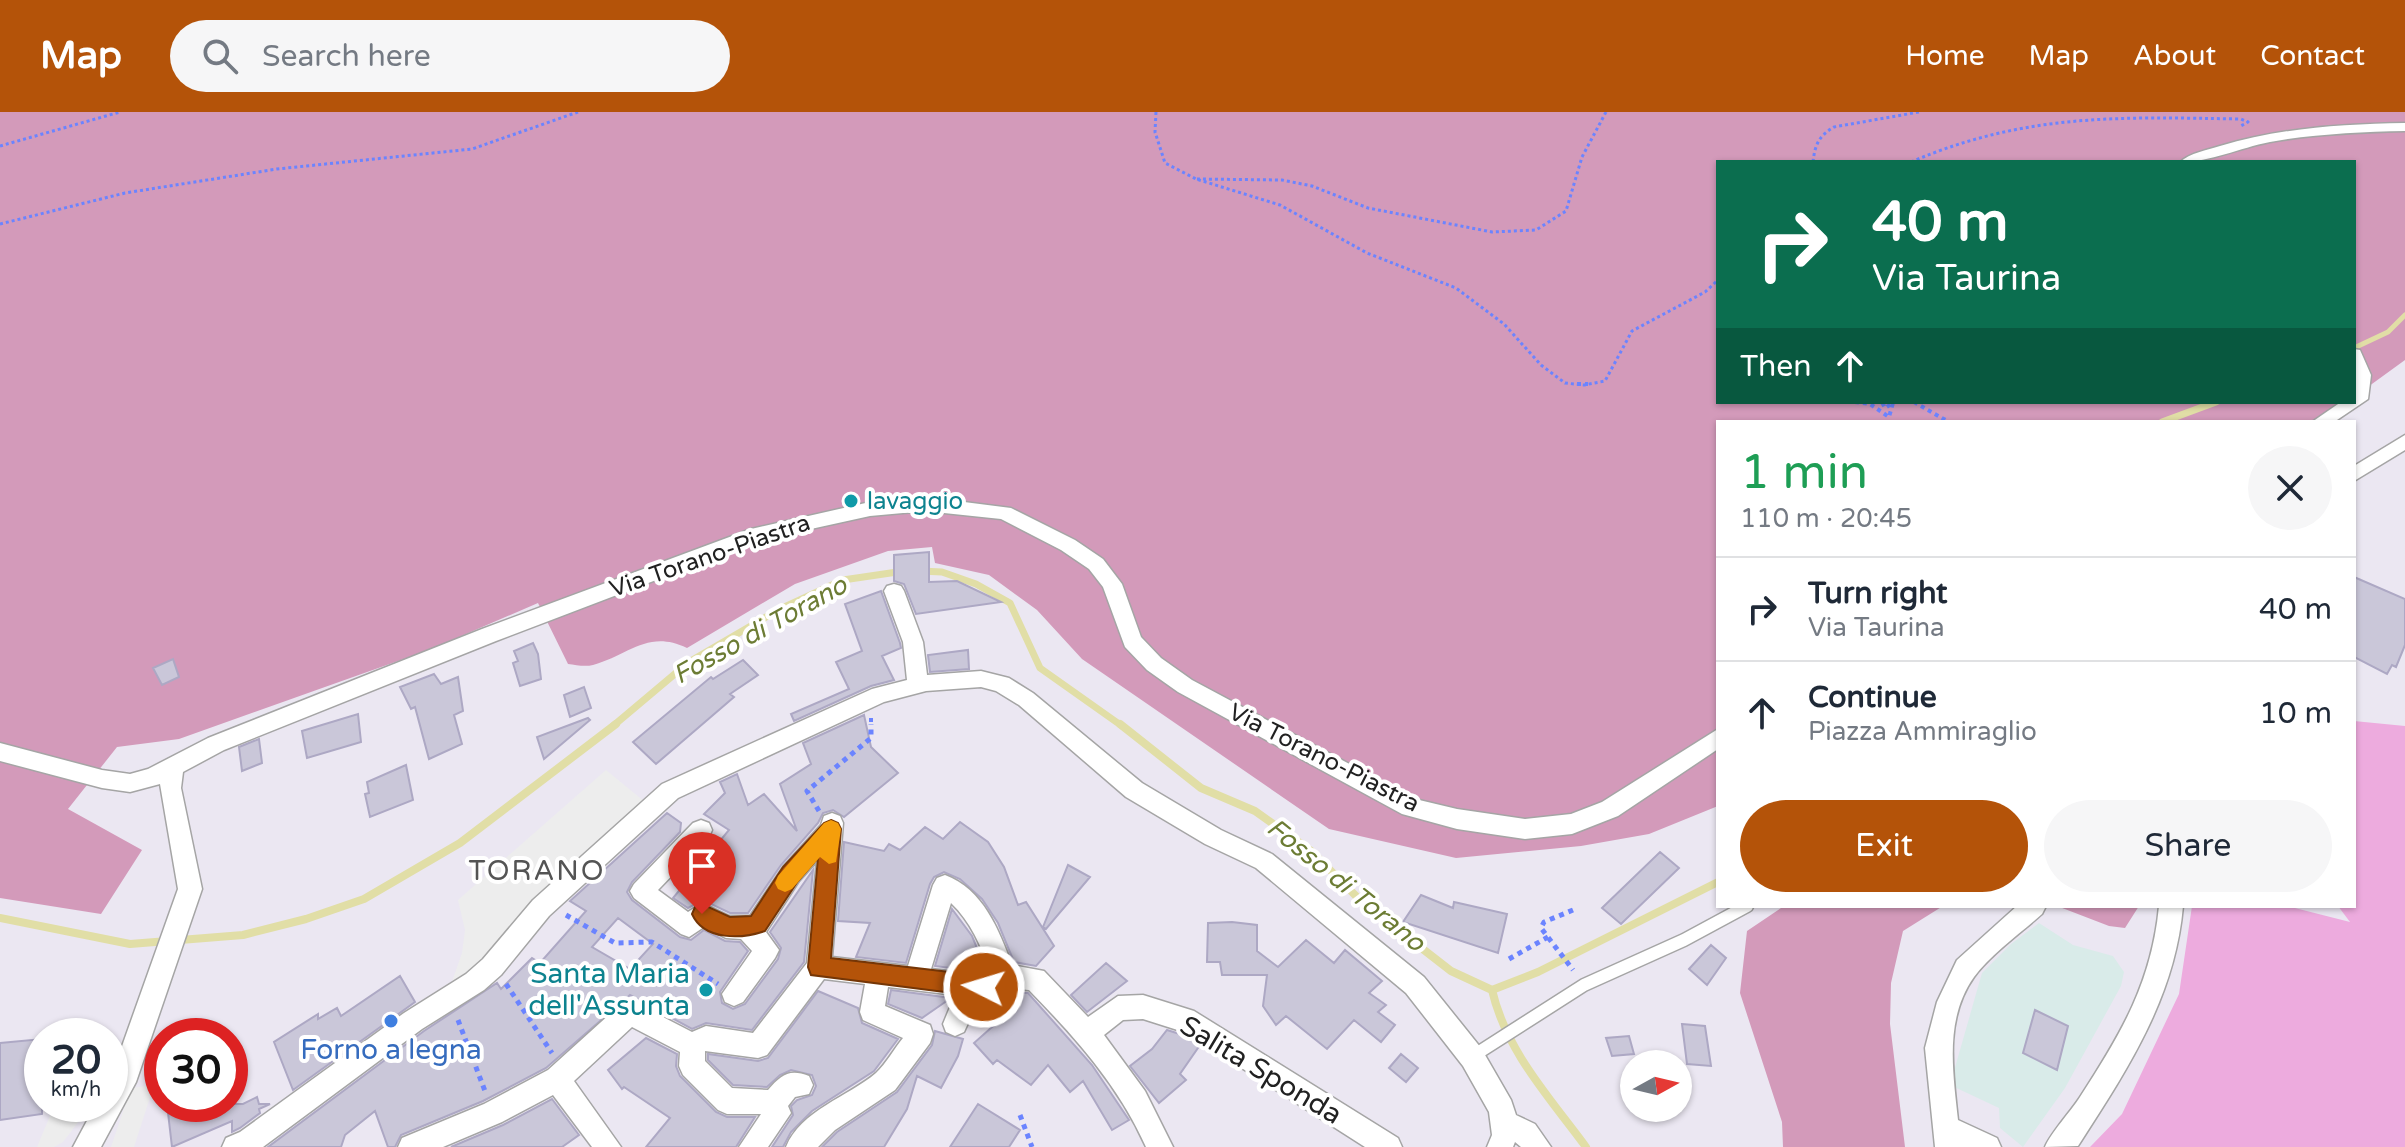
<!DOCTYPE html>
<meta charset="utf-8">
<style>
body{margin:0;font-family:"Varela Round",sans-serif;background:#f6f6f7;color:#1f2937;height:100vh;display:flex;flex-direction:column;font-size:30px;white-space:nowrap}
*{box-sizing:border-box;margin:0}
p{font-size:26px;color:#747a83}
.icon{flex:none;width:44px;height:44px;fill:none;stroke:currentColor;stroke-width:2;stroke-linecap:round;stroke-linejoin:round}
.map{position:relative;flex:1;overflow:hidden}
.panel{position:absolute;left:1716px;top:308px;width:640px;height:488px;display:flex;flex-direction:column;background:#fff;border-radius:0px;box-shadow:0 2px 6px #0004}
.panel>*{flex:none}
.top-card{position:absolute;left:1716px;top:48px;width:640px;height:244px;border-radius:0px;box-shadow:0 2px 6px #0004;background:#0b6e4f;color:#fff;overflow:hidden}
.needle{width:52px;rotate:82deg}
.buttons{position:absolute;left:1620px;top:938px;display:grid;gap:16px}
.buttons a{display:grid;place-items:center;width:72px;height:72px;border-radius:50%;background:#fff;box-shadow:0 2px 6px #0004;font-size:40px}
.speed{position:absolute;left:24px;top:906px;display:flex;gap:16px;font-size:40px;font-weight:700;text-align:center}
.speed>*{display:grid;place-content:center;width:104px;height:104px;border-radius:50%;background:#fff;box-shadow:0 2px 6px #0004;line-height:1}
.speed small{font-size:20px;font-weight:400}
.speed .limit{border:12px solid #d22;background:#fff;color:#111}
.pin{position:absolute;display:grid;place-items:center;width:68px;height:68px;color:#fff;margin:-82px -34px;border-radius:50% 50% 50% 0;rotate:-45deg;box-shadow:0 0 8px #0007}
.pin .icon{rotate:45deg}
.me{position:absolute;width:88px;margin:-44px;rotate:275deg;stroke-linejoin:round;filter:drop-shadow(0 0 6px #0008)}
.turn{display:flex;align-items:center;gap:28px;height:168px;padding:0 24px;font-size:36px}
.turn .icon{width:104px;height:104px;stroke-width:2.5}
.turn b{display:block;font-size:56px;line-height:68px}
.then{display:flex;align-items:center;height:76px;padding:0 24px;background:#0003;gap:16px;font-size:30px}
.round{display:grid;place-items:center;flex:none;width:84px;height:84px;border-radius:42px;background:#f6f6f7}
.headline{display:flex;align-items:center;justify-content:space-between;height:136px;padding:0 24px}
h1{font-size:48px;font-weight:600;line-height:60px;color:#1e9e55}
.cta{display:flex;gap:16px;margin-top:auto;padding:16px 24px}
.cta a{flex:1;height:92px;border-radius:48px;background:#b45309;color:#fff;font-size:32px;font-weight:600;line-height:92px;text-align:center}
.cta a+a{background:#f6f6f7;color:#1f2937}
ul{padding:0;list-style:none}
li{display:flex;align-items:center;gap:24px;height:104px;padding:0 24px;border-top:2px solid #e0e1e3}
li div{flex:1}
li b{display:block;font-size:30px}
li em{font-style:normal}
header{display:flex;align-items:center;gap:48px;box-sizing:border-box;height:112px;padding:0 40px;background:#b45309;color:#fff}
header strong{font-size:38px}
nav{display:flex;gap:44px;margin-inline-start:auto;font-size:28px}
.search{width:560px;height:72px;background:#f6f6f7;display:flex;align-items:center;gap:20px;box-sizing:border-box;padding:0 28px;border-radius:44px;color:#747a83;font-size:30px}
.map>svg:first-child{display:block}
.industrial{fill:#d9ebe9}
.grass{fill:#edabde}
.forest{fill:#d39aba}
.parking{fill:#ededed}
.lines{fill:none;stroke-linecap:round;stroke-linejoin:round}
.stream-far2{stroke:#e1dea6;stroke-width:5}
.stream-far1{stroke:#e1dea6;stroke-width:7}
.stream{stroke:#e1dea6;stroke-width:8}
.building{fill:#cac7d9;stroke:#ada8c4;stroke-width:2;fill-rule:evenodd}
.lane-casing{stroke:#a5a5a5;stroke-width:15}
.street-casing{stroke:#a5a5a5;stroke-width:3}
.path-far2{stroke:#6b84ff;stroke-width:3;stroke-dasharray:3 3;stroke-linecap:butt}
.path-far1{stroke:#6b84ff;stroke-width:4;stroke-dasharray:4 4;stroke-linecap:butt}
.path{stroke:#6b84ff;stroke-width:5;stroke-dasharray:5 5;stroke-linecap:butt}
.lane{stroke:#fff;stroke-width:12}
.street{fill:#fff;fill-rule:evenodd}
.route{fill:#b45309;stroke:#753606;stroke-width:2}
.slow{fill:#f59e0b}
.culture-dot{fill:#0f9aa8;stroke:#fff;stroke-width:3}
.shop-dot{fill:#3f7fe0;stroke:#fff;stroke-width:3}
.labels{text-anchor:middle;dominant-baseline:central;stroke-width:8;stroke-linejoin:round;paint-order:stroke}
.culture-label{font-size:24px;fill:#0d838f;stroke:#fff;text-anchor:start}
.street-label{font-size:24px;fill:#212121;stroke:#fff}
.water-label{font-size:26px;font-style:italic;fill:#6c7c34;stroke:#fff}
.quarter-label{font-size:28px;letter-spacing:2px;fill:#545454;stroke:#fff}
.near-culture-label{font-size:28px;fill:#0d838f;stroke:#fff;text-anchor:end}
.near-shop-label{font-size:28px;fill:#366cbe;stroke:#fff}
.near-street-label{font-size:28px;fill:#212121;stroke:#fff}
</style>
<header>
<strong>Map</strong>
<div class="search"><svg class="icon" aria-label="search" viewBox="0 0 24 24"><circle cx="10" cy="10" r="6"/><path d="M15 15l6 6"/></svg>Search here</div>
<nav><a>Home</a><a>Map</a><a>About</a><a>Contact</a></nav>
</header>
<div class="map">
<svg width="2405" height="1035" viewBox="0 0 2405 1035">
<rect width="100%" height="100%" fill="#ebe7f2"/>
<path class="industrial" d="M 2039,811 L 2073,833 L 2113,844 L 2124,860 L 2121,874 L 2065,976 L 2023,1035 L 2000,1016 L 1999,996 L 1950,973 L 1982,861 L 2011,832 Z"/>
<path class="grass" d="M 2354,609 L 2405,614 L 2405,1035 L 2090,1035 L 2122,1002 L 2179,882 L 2192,794 L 2287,794 L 2350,810 L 2338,794 L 2354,794 Z"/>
<path class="forest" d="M 0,0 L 2405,0 L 2405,248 L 2354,285 L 2354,50 L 1718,50 L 1718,290 L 2347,290 L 2322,310 L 1718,310 L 1718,694 L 1649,722 L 1581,734 L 1456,746 L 1329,717 L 1082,547 L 1037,498 L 989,463 L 935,451 L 932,435 L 888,439 L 795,472 L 687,536 C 648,517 629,543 593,553 C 585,555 576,553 568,552 L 538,491 L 429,538 L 179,627 L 117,635 L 68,697 L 142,738 L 101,802 L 0,786 Z
M 1784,794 L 1943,794 L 1903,819 L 1891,871 L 1890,912 L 1905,1035 L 1783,1035 L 1782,1010 L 1740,881 L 1747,819 Z
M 2057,794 L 2139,794 L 2125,816 L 2109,814 Z"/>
<path class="parking" d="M 606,658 L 645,690 L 548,777 L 507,818 L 474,866 L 448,881 L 462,841 L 465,818 L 458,788 Z
M 154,973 L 134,1035 L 111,1035 L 131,976 Z
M 55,992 L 92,992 L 63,1030 L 54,1035 L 37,1035 Z"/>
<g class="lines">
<path class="stream-far2" d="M 2354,236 L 2388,220 L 2405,203"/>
<path class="stream-far1" d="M 2162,310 L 2216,290
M 920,459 L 942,460 L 976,472 L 1010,491 L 1040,556 L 1122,614
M 613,614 L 689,550 L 778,498 L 843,468 L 904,459"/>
<path class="stream" d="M 1120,612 L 1201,676 L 1255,699 L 1311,739 L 1361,789 L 1451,859 L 1492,878
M 0,806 L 130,832 L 243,823 L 306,807 L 364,787 L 460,731 L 616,612
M 1492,878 L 1538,860 L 1718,770
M 1492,878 C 1506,939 1550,986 1586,1035"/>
</g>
<path class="building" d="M 929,440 L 929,470 L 957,469 L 1001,490 L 916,502 L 904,472 L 894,469 L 894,443 Z
M 2354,465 L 2405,487 L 2405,533 L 2396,555 L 2392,553 L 2387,562 L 2354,545 Z
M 881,479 L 900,531 L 901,536 L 882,544 L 894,568 L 871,574 L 794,609 L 791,602 L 849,577 L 836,550 L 862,539 L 845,492 Z
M 533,531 L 538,542 L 541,567 L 520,574 L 513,551 L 518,549 L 514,539 Z
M 968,538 L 969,557 L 930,560 L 928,543 Z
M 173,547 L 179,565 L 162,573 L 153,556 Z
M 743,548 L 758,563 L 730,582 L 734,585 L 656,652 L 633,630 L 711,565 L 713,567 Z
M 434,562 L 441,572 L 458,565 L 463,599 L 454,603 L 462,632 L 429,647 L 415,595 L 411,597 L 400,575 Z
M 584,575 L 591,596 L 570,605 L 564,583 Z
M 358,602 L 361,630 L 307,646 L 302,619 Z
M 864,603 L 871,635 L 898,661 L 844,705 L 833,698 L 823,701 L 818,711 L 781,753 L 748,801 L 730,801 L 703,788 L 688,796 L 673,786 L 729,718 L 704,702 L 725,681 L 720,670 L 737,662 L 748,693 L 764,682 L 797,719 L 780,672 L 811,652 L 803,631 Z
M 588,606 L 590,608 L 544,647 L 537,625 Z
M 259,627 L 262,651 L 242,659 L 239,635 Z
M 406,653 L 413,688 L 370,705 L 365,682 L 369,681 L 367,670 Z
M 667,701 L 681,711 L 680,720 L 632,770 L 627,780 L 632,788 L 680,825 L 691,828 L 704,818 L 725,829 L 740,830 L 748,839 L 720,880 L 722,891 L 733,897 L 745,892 L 778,847 L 781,836 L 770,820 L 813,758 L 804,850 L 752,918 L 706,911 L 692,917 L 630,883 L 546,956 L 483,989 L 401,1023 L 395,1035 L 388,1035 L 375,999 L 345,1023 L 341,1035 L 268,1035 L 424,919 L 497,871 L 501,877 L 532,846 L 540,851 L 586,799 L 570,789 ZM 618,806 L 653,832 L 630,857 L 592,835 Z
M 960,710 L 988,730 L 1004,755 L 1018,793 L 1026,790 L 1054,834 L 1036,854 L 1014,850 L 998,811 L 982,787 L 960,767 L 944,760 L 934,765 L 930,772 L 906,851 L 856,845 L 870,811 L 838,809 L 844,730 L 884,739 L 889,732 L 900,738 L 925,715 L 943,727 Z
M 1660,740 L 1679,756 L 1621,812 L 1602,796 Z
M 1068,753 L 1090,765 L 1046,817 L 1043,815 Z
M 1421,783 L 1453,796 L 1454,790 L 1507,802 L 1498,841 L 1403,810 Z
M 952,797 L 972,824 L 986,858 L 981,860 L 935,854 Z
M 1232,810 L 1257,813 L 1257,839 L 1278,855 L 1306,828 L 1334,851 L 1345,838 L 1382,869 L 1369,881 L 1386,893 L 1378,900 L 1395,913 L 1381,930 L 1354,908 L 1327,937 L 1286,904 L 1276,913 L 1263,894 L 1267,863 L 1222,863 L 1220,850 L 1207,850 L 1208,811 Z
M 1711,833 L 1726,846 L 1707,873 L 1689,857 Z
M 1106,851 L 1127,869 L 1087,900 L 1071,883 Z
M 400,864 L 415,890 L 293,978 L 274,930 L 318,902 L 318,907 L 337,896 L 341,904 Z
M 891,878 L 951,886 L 922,906 L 888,892 Z
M 818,879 L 858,896 L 862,911 L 898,927 L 874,959 L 812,999 L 791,1020 L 783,1035 L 772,1035 L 793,1003 L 791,994 L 797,988 L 812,983 L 816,974 L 812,963 L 791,958 L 780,963 L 767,975 L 733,973 L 708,948 L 708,942 L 758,949 L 768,946 Z
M 1006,881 L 1028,881 L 1092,953 L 1129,1008 L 1112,1018 L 1083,969 L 1070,980 L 1048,953 L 1031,973 L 997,948 L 993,952 L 974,931 L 1009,900 L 994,886 Z
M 2035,898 L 2068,914 L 2057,958 L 2023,941 Z
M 1682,912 L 1705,914 L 1711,954 L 1687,952 Z
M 1167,918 L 1186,924 L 1200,933 L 1180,962 L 1186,968 L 1159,991 L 1130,954 L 1152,937 Z
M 935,919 L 963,927 L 958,944 L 941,976 L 917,964 L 907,997 L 884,1035 L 822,1035 L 837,1020 L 897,980 L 932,933 Z
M 1629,924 L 1634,942 L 1612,944 L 1606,926 Z
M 646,926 L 677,942 L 676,954 L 680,964 L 716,1000 L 727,1005 L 755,1005 L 736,1035 L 646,1035 L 670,1006 L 624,975 L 622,977 L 608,958 Z
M 42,927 L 42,1002 L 0,1008 L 0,931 Z
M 1401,942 L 1418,956 L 1406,970 L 1389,956 Z
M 257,985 L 259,992 L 270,992 L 259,997 L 260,1001 L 240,1016 L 232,1020 L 232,1009 L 172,1035 L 167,992 L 243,992 Z
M 552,987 L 579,1023 L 562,1035 L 451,1035 L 503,1013 Z
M 978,992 L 1020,1018 L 1009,1035 L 950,1035 Z"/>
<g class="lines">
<g class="lane-casing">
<path id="lane" d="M 1473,944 L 1584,873 L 1684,828 L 1747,794"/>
</g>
<g class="street-casing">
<path id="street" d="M 2405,11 L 2405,19 C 2360,20 2314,22 2270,30 C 2239,36 2211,50 2180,50 C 2190,41 2207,38 2220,34 C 2280,16 2342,12 2405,11 Z
M 2354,237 L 2360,238 L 2371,263 L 2368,287 L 2334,310 L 2312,310 L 2341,290 L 2354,290 Z
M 2405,323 L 2405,338 L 2354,369 L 2354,354 Z
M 925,385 L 1011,396 L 1075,428 L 1103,447 L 1122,472 L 1141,525 L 1161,546 L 1192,568 L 1415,687 L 1457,697 L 1525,707 L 1571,702 L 1602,690 L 1718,617 L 1718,637 L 1618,704 L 1572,722 L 1525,727 L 1457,717 L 1402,702 L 1178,580 L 1147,558 L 1125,535 L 1103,475 L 1089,457 L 1061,438 L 1001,407 L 925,399 L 870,404 L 761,428 L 496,529 L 224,638 L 183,660 L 181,676 L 202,777 L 136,970 L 101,1035 L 73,1035 L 96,992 L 110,992 L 110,968 L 178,777 L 160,672 L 130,680 L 102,676 L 0,649 L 0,631 L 102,658 L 130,662 L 148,657 L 208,626 L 482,517 L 751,417 L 870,390 Z
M 894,472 L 901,474 L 904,479 L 923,530 L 927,563 L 981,559 L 1009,566 L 1033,581 L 1142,671 L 1221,718 L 1272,742 L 1424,865 L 1481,936 L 1511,988 L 1516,1003 L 1535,1012 L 1551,1035 L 1521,1035 L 1515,1030 L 1513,1035 L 1487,1035 L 1492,1023 L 1489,1000 L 1463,954 L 1406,881 L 1256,756 L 1205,732 L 1126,685 L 1019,593 L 996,579 L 981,575 L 926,579 L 884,590 L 678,686 L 549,804 L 501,863 L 484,878 L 422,917 L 263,1035 L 222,1035 L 226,1026 L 240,1020 L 404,901 L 466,862 L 483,847 L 533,788 L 662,672 L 872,577 L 907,568 L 903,530 L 884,479 L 887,474 Z
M 832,701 L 840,704 L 843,711 L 832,845 L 908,854 L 933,773 L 937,766 L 945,763 C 983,777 999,818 1012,853 L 1044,859 L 1088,905 L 1118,884 L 1143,883 L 1194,899 L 1398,1026 L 1402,1035 L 1365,1035 L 1187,921 L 1143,907 L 1123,908 L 1104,923 L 1145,979 L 1173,1035 L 1146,1035 C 1119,974 1075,925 1029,878 C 994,874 977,889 964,920 L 955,924 L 946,920 L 943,912 L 955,883 L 888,875 L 885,894 L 930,913 L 933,922 L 930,931 L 895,978 L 835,1018 L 818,1035 L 786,1035 C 801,998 848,985 876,961 C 886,952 894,937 903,926 L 863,908 L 860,900 L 865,872 L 824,867 L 767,943 L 758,946 L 705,939 L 705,949 L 732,976 L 768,978 C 781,963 789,956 809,964 L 813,973 L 809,982 L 795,985 L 788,994 L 791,1001 L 768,1035 L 739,1035 L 761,1002 L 727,1002 L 718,998 L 683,963 L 679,954 L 680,940 L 632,915 L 574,969 L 621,1035 L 592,1035 L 553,983 L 502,1010 L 443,1035 L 398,1035 L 402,1026 L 484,992 L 548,958 L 621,892 L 630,888 L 692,920 L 706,914 L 753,921 L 807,851 L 817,749 L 799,769 L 766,820 L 779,838 L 775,846 L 743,890 L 734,894 L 725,890 L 722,882 L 752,839 L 741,827 L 726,826 L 704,815 L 689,825 L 681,822 L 634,786 L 630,779 L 634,772 L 693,711 L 701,708 L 709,711 L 712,718 L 709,725 L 658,778 L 688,800 L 702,791 L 729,804 L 750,804 L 783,755 L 821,713 L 824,704 ZM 951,791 C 971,810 981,834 990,859 L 982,863 L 931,857 Z
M 2017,794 L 2046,794 L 2042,802 C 2022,820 1990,843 1974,865 C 1944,907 1953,960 1958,1008 L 1997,1026 L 2001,1035 L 1935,1035 L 1925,936 L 1937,890 L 1957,848 Z
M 2159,794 L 2183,794 C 2175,886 2127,958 2078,1034 L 2045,1035 C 2050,1022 2071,999 2080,985 C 2121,922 2152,870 2159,794 Z"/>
</g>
<path class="path-far2" d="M 1156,0 L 1155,20 L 1165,51 L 1196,67
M 1606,0 L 1582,45 L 1566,99 L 1536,118 L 1492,120 L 1368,96 L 1312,74 L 1282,68 L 1196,67 L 1280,93 L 1367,141 L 1456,176 L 1504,212 L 1541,253 L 1565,271 L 1584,273 L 1605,269 L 1632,219 L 1705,180 L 1718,168
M 0,34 L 120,0
M 1813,50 C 1815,32 1819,24 1834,15 L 1919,0
M 1911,50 C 2026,1 2119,5 2241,7 L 2248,10 L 2239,15
M 0,112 L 125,81 L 277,57 L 472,37 L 578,0"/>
<path class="path-far1" d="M 1577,272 L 1588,272
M 1855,290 L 1870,292 L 1889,305 L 1893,291 L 1885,296 L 1882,290
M 1914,290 L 1949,310
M 871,606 L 871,614"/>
<path class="path" d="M 819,699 L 807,679 L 871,626 L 871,612
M 1573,798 L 1544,810 L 1541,816 L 1573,858
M 566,803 L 615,831 L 652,830 L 718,872
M 1509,847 L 1548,825
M 506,872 L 552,941
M 458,908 L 485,979
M 1020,1003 L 1032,1035"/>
<use href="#lane" class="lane"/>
<use href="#street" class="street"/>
</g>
<path class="route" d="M 831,708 L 838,711 L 841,717 L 831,846 L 984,864 L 992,867 L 995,875 L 992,882 L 984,885 L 811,863 L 808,855 L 818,746 L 798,769 L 765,819 C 742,827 704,829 692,802 L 695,795 L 702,792 L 730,805 L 751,804 L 783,755 L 824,711 Z"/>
<path class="slow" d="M 831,708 L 838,711 L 841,717 L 836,750 L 829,752 L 820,745 L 792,777 L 785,780 L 778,777 L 775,771 L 778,764 L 824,711 Z"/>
<g class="culture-dot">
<circle cx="851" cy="389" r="8"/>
<circle cx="706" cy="878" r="8"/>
</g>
<circle class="shop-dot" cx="391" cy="909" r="8"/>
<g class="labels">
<g class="culture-label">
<text x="867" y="389">lavaggio</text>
</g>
<g class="street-label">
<text transform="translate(710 444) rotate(-19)">Via Torano-Piastra</text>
<text transform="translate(1324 646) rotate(27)">Via Torano-Piastra</text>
</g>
<g class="water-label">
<text transform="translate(760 518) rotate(-29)">Fosso di Torano</text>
<text transform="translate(1346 773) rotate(39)">Fosso di Torano</text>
</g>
<g class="quarter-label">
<text x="537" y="759">TORANO</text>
</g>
<g class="near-culture-label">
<text x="690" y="862">Santa Maria<tspan x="690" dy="32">dell'Assunta</tspan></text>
</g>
<g class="near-shop-label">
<text x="391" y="938">Forno a legna</text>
</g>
<g class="near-street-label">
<text transform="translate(1261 958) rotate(31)">Salita Sponda</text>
</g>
</g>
</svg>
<div class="buttons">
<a><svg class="needle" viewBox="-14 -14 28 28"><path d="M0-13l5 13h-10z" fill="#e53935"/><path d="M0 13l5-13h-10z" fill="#747a83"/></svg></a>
</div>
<div class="speed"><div>20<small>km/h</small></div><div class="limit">30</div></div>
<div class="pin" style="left:702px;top:802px;background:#d93025"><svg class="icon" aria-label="arrive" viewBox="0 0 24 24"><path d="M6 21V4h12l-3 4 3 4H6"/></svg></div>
<svg class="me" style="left:984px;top:875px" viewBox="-20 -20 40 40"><circle r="17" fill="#b45309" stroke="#fff" stroke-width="3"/><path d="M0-11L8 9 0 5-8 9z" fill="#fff"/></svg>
<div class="top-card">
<div class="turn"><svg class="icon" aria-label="right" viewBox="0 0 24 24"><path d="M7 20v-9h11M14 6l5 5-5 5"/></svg><div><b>40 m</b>Via Taurina</div></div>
<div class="then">Then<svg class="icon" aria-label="ahead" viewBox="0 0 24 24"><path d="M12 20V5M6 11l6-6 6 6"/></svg></div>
</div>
<section class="panel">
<div class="headline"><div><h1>1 min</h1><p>110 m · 20:45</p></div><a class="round"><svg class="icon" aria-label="close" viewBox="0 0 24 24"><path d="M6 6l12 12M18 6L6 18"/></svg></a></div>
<ul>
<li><svg class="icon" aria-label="right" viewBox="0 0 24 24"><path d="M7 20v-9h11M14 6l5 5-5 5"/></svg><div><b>Turn right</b><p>Via Taurina</p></div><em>40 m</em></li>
<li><svg class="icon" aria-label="ahead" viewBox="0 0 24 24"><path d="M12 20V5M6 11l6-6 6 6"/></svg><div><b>Continue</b><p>Piazza Ammiraglio</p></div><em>10 m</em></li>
</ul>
<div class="cta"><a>Exit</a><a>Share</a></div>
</section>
</div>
